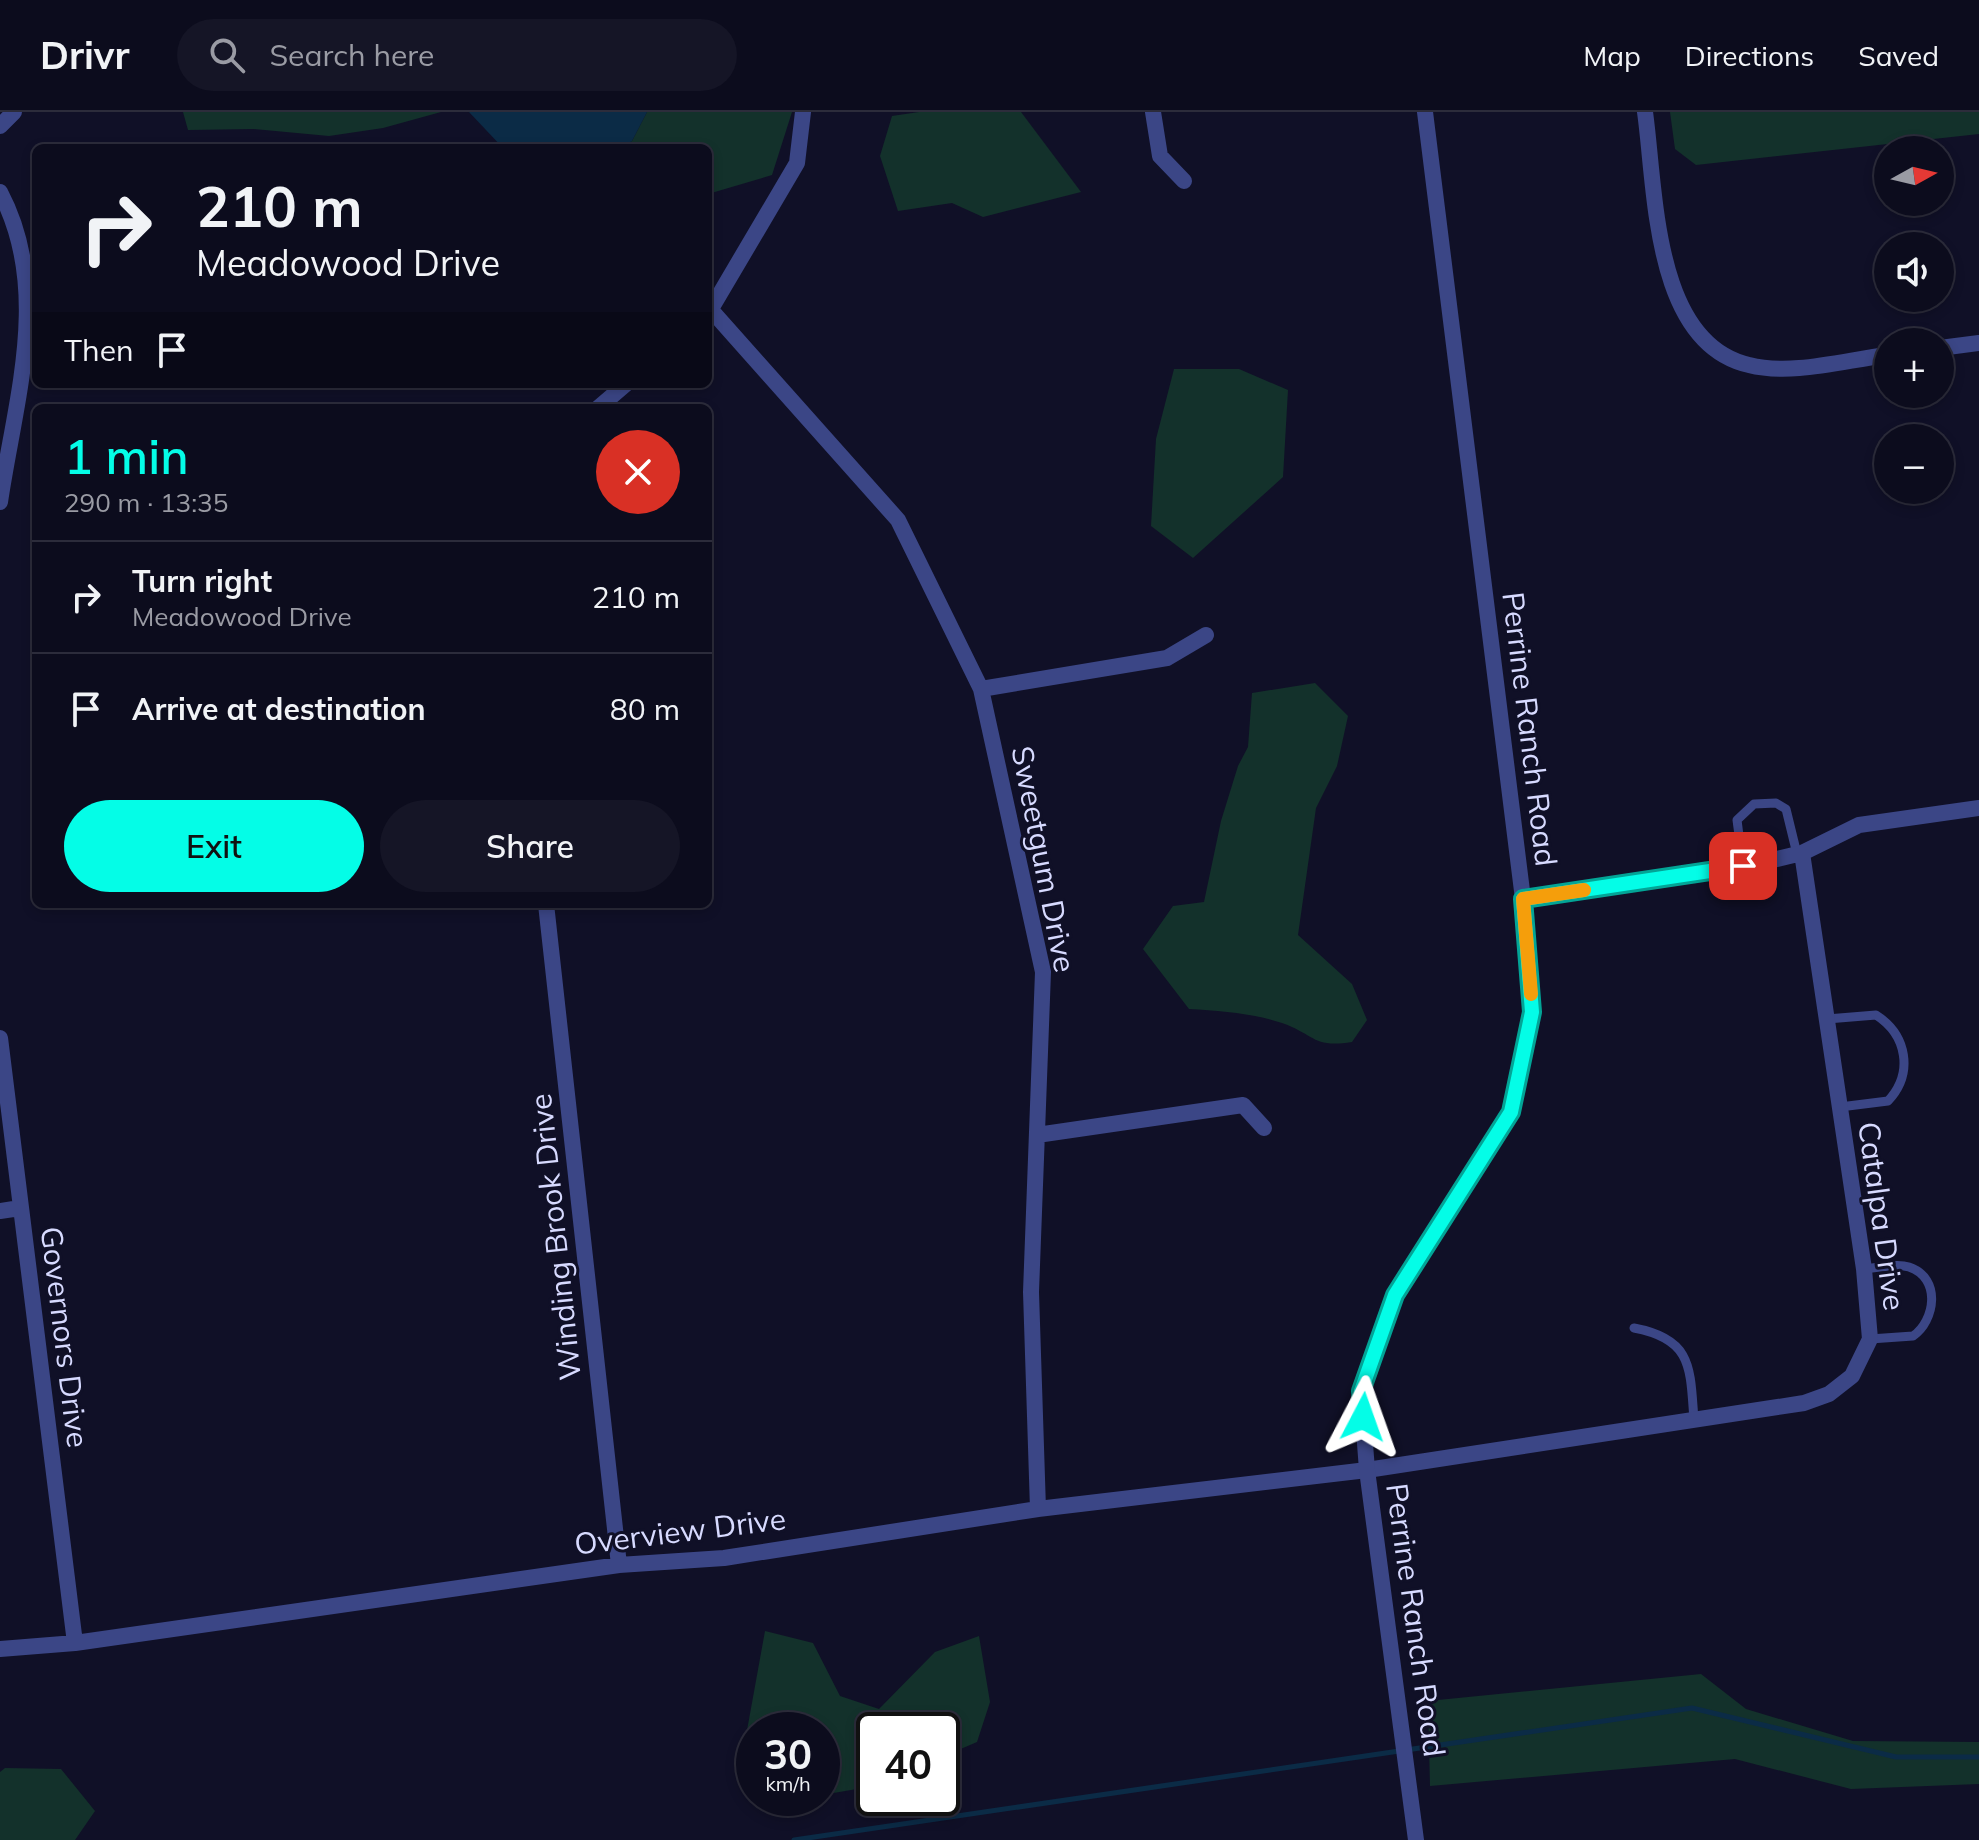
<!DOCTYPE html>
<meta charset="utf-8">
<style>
body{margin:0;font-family:Mulish,sans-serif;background:#151526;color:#f1f3f6;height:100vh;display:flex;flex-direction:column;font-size:30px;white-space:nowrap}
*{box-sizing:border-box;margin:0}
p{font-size:26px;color:#9a9ba4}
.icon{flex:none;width:44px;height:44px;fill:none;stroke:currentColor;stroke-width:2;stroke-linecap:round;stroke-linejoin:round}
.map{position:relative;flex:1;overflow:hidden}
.side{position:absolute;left:32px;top:292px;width:680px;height:504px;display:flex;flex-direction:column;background:#0c0c1d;border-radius:12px;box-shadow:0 4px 12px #0003,0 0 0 2px #2c2c3b}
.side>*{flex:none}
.hud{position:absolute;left:32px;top:32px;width:680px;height:244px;border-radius:12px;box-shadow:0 4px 12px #0003,0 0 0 2px #2c2c3b;background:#0c0c1d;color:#f1f3f6;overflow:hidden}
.needle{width:52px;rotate:82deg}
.tools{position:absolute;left:1874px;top:24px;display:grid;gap:16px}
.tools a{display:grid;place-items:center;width:80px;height:80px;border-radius:50%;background:#0c0c1d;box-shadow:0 4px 12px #0003,0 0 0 2px #2c2c3b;font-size:40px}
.speed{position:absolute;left:736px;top:1600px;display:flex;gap:16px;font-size:40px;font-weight:700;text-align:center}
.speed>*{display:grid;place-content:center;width:104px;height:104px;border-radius:50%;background:#0c0c1d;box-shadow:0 4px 12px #0003,0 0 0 2px #2c2c3b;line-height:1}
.speed small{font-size:20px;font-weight:400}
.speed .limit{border:4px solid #111;border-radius:12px;background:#fff;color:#111}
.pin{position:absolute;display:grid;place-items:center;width:68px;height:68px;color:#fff;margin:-34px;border-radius:16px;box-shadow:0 4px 12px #0006}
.me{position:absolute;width:88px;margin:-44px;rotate:4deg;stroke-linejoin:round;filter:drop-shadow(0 0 6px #0008)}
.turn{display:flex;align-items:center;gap:28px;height:168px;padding:0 32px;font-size:36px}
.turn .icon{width:104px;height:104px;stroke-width:2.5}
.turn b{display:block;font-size:56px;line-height:68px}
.then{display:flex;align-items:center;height:76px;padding:0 32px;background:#0003;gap:16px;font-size:30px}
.round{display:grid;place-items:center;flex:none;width:84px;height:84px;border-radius:42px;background:#151526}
.headline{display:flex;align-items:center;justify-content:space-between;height:136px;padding:0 32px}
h1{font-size:48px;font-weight:600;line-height:60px;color:#04fde7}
.primary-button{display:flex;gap:16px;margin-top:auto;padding:16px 32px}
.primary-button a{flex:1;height:92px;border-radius:48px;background:#04fde7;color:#111;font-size:32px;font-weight:600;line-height:92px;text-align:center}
.primary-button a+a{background:#151526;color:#f1f3f6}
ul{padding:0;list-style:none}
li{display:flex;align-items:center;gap:24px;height:112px;padding:0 32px;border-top:2px solid #2c2c3b}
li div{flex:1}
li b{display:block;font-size:30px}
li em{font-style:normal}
header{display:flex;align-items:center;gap:48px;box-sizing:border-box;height:112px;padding:0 40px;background:#0c0c1d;border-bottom:2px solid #2c2c3b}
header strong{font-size:38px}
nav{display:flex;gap:44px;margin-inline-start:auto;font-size:28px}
.search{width:560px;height:72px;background:#151526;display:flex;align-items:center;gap:20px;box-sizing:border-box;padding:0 28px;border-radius:44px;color:#9a9ba4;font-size:30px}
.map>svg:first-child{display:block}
.green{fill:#13312b}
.water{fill:#0b2b46}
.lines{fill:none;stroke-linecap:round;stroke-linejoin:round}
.stream{stroke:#0b2b46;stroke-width:5}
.service{stroke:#3b4686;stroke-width:9}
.minor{stroke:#3b4686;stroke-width:16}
.tertiary{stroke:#3b4686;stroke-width:16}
.route-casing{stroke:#03a496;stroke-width:20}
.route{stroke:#04fde7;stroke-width:14}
.slow{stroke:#f59e0b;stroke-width:14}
.labels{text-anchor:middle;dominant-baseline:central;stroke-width:6;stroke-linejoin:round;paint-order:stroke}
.street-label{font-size:30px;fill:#d7daff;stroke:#101027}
</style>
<header>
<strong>Drivr</strong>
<div class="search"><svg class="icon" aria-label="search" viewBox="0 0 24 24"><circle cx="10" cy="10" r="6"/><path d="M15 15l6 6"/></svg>Search here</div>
<nav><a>Map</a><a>Directions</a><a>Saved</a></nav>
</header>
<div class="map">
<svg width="1979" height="1728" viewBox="0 0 1979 1728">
<rect width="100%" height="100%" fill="#101027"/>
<path class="green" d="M 183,0 L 441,0 L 383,16 L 329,24 L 253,17 L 188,18 Z
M 647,0 L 792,0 L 772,63 L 708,82 L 708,36 L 620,36 L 632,29 Z
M 919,0 L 1021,0 L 1081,80 L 983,105 L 952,91 L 898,99 L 880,44 L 892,4 Z
M 1670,0 L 1979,0 L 1979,22 L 1696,53 L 1675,37 Z
M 1174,257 L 1239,257 L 1288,278 L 1283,365 L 1193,446 L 1151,414 L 1156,327 Z
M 1315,571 L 1348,604 L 1337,654 L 1316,696 L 1298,823 L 1352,872 L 1367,908 L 1352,930 C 1312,936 1316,923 1282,911 C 1252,901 1221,899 1189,897 L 1143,837 L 1173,794 L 1204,790 L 1221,709 L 1238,654 L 1248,635 L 1252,581 Z
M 765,1519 L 813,1531 L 840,1584 L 879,1597 L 935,1540 L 979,1524 L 990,1590 L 977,1630 L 942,1645 L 942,1618 L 874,1618 L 874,1674 L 822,1683 L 822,1618 L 754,1618 L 754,1664 L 740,1657 Z
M 1701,1562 L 1746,1597 L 1853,1629 L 1979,1630 L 1979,1672 L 1851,1677 L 1735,1647 L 1430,1674 L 1428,1589 Z
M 5,1656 L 61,1657 L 95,1699 L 75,1728 L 0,1728 L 0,1660 Z"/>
<path class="water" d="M 469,0 L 647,0 L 632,29 L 620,36 L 503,36 Z"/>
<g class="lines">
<path class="stream" d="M 794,1728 L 1692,1596 L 1896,1645 L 1979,1645"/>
<path class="service" d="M 1743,754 L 1737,708 L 1754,692 L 1776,691 L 1786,697 L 1797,742
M 1827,907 L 1876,903 C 1907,923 1914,961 1888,989 L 1840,995
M 1864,1157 C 1877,1156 1897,1151 1909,1155 C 1942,1166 1935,1209 1913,1224 L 1870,1227
M 1634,1216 C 1693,1227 1690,1256 1694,1308"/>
<path class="minor" d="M 1153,0 L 1160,44 L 1184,69
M 1645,0 C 1656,79 1653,231 1749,253 C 1792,264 1845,248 1888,243
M 0,14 L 14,0
M 0,80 C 52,178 15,288 0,390
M 712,199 L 898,408 L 981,577 L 1043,860 L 1031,1180 L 1038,1397
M 708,202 L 797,51 L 803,0
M 1940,236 L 1979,231
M 598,296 L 626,272
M 981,577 L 1167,546 L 1206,523
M 1523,787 L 1747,754 L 1802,741 L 1859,713 L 1979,696
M 546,792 L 619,1453
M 0,926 L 75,1531
M 1037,1023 L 1243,993 L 1264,1016
M 0,1099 L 20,1096
M 0,1537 L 75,1531 L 619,1453 L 724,1446 L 1038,1397 L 1367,1358 L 1804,1291 L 1829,1282 L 1852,1264 L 1870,1227 L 1864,1157 L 1802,741"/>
<path class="tertiary" d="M 1416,1728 L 1367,1358 L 1361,1279 L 1395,1183 L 1511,1000 L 1532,900 L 1523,787 L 1425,0"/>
</g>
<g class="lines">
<g class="route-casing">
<path id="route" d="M 1363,1305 L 1361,1279 L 1395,1183 L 1511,1000 L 1532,900 L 1523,787 L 1743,754"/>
</g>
<use href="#route" class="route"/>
<path class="slow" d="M 1531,882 L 1523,787 L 1584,778"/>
</g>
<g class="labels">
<g class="street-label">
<text transform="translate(1530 617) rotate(83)">Perrine Ranch Road</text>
<text transform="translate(1044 747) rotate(79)">Sweetgum Drive</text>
<text transform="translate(1882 1104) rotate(82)">Catalpa Drive</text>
<text transform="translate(555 1125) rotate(-96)">Winding Brook Drive</text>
<text transform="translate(65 1225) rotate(83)">Governors Drive</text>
<text transform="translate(680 1419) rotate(-7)">Overview Drive</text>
<text transform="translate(1416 1508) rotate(82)">Perrine Ranch Road</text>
</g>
</g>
</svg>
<div class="tools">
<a><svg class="needle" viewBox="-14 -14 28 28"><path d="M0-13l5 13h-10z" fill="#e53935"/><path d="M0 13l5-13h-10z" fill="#9a9ba4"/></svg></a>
<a><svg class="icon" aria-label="sound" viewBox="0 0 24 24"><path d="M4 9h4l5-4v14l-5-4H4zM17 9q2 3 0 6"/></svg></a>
<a>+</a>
<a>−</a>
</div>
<div class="speed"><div>30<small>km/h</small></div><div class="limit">40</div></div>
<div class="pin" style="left:1743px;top:754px;background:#d93025"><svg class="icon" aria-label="arrive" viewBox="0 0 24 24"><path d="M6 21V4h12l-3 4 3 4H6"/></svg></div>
<svg class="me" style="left:1363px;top:1305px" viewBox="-20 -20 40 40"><path d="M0-17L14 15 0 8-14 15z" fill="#04fde7" stroke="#fff" stroke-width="4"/></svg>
<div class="hud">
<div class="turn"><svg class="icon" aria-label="right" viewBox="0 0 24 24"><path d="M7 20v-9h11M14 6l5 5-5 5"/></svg><div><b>210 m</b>Meadowood Drive</div></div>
<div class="then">Then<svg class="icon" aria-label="arrive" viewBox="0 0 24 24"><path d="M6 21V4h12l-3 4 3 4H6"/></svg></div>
</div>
<section class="side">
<div class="headline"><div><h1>1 min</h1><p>290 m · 13:35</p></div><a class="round" style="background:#d93025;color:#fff"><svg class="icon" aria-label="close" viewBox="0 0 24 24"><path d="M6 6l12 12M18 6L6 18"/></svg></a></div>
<ul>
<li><svg class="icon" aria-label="right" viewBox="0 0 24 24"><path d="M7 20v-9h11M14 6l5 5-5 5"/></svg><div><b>Turn right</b><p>Meadowood Drive</p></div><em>210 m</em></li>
<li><svg class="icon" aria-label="arrive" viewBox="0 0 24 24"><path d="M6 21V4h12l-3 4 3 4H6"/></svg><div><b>Arrive at destination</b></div><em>80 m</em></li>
</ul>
<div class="primary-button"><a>Exit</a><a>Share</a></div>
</section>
</div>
